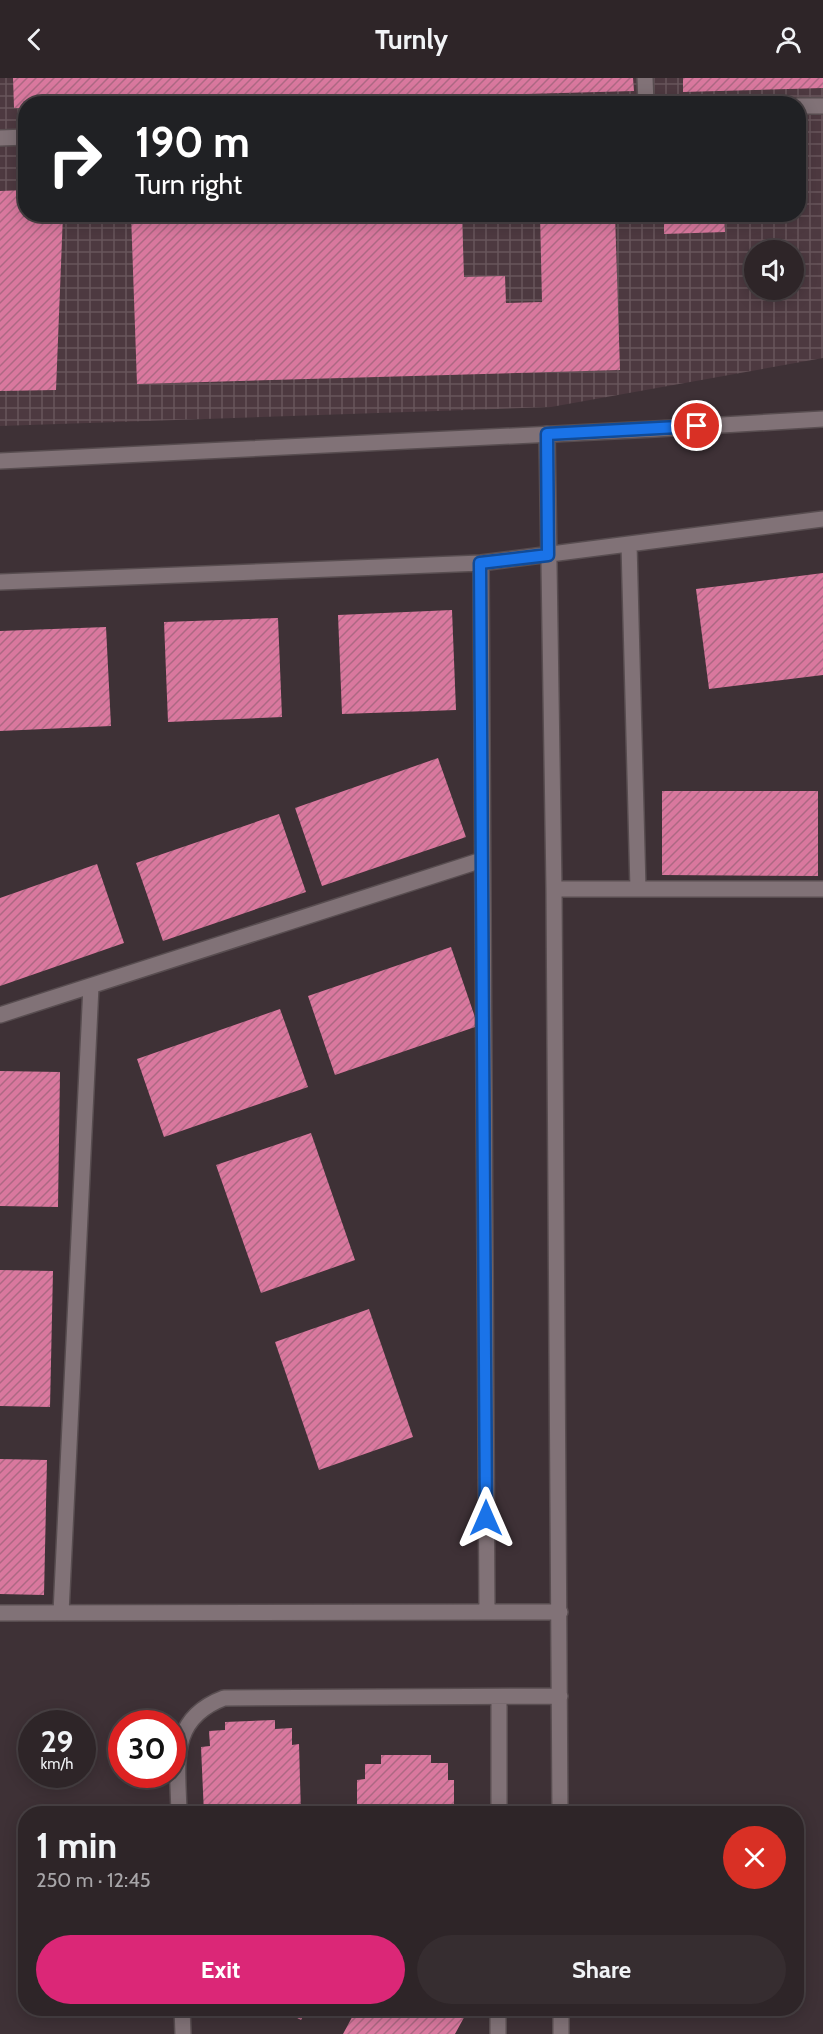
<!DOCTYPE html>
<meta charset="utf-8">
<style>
body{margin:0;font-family:Cabin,sans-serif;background:#362d30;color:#f1f3f6;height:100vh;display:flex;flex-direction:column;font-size:22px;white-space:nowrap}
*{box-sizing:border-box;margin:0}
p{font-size:20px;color:#a7a5a8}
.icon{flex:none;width:33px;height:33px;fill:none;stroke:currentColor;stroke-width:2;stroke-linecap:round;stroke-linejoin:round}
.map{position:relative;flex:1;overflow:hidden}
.details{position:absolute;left:18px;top:1728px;width:786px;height:210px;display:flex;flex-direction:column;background:#2e2528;border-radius:24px;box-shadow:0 3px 15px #0003,0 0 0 2px #494245}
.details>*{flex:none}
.banner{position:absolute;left:18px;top:18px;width:788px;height:126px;border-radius:24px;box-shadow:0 3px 15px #0003,0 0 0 2px #494245;background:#202124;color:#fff;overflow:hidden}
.buttons{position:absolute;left:744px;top:162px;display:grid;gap:12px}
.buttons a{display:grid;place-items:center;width:60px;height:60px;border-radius:50%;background:#2e2528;box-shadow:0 3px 15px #0003,0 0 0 2px #494245;font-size:30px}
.speed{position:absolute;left:18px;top:1632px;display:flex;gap:12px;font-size:30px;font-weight:700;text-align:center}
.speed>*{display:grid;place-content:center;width:78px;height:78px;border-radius:50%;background:#2e2528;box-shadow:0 3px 15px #0003,0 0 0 2px #494245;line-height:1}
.speed small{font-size:15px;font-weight:400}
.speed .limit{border:9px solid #d22;background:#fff;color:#111}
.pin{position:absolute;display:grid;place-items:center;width:51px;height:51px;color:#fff;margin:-26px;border:3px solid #fff;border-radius:50%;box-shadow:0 2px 6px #0007}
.me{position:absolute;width:66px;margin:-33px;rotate:0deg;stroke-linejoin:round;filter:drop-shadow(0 0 4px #0008)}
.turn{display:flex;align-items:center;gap:21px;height:126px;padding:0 18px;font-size:27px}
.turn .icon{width:78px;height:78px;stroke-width:2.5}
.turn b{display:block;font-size:42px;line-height:51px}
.round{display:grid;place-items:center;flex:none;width:63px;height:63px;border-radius:32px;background:#362d30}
.summary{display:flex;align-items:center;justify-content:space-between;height:102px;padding:0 18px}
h1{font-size:36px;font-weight:700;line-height:45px}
.cta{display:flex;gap:12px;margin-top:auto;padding:12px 18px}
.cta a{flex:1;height:69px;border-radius:36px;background:#db2777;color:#fff;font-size:24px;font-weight:700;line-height:69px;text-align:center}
.cta a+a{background:#362d30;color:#f1f3f6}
header{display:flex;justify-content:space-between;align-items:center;height:78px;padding:0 18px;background:#2e2528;font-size:27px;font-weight:700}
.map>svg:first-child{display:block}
.industrial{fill:url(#industrial-grid);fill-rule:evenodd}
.building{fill:url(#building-hatch)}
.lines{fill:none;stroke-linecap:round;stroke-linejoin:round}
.minor-casing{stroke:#584d50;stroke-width:18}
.tertiary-casing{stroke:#584d50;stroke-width:18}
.minor{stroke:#817277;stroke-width:15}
.tertiary{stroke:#817277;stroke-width:15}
.route-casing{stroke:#114b97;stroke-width:15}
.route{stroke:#1a73e8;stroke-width:10}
</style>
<header><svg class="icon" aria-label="back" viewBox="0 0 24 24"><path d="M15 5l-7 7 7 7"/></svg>Turnly<svg class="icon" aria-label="person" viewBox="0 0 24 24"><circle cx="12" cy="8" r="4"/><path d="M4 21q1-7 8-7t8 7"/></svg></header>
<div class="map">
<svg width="823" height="1956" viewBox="0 0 823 1956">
<defs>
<pattern id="industrial-grid" width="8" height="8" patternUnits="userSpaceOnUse" patternTransform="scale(1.5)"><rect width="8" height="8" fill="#4d3940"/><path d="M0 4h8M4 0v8" fill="none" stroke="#67555b"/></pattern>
<pattern id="building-hatch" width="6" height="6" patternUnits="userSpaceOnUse" patternTransform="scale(1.5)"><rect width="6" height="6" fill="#d9789e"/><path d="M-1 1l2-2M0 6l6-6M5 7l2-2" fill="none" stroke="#ad6883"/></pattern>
</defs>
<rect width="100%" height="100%" fill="#3e3136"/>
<path class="industrial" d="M 0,0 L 823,0 L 823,280 L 551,329 L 0,348 ZM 26,26 L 798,26 L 798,136 L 26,136 ZM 754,172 L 794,172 L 794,212 L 754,212 Z"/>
<path class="building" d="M 13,0 L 633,0 L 634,13 L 181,26 L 26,26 L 26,30 L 14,30 Z
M 683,0 L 823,0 L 823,10 L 683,14 Z
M 26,112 L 26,136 L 63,136 L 56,312 L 0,313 L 0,113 Z
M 131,136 L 462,136 L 464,199 L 505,198 L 506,225 L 542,224 L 540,136 L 615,136 L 620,292 L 137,306 Z
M 664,136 L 724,136 L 725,154 L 664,156 Z
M 823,495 L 823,597 L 709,611 L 696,511 Z
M 452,532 L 456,632 L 342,636 L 338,537 Z
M 278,540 L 282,639 L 168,644 L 164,544 Z
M 106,549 L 111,648 L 0,653 L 0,553 Z
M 438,680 L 466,759 L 322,808 L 295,730 Z
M 662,713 L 818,713 L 818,798 L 662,797 Z
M 279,736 L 306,814 L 163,863 L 136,785 Z
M 97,786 L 124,865 L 0,908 L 0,820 Z
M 451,869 L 478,948 L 335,997 L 308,918 Z
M 280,931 L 308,1009 L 164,1059 L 137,981 Z
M 0,993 L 60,994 L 58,1129 L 0,1128 Z
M 311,1055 L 355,1182 L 261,1215 L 216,1087 Z
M 0,1192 L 53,1193 L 50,1329 L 0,1328 Z
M 369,1231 L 413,1359 L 319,1392 L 275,1264 Z
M 0,1381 L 47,1382 L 44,1517 L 0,1516 Z
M 275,1642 L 275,1651 L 292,1650 L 292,1667 L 299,1666 L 301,1736 L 204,1736 L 201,1669 L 210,1668 L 209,1653 L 225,1652 L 225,1644 Z
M 381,1677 L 431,1677 L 431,1685 L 448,1685 L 448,1702 L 454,1702 L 454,1736 L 357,1736 L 357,1702 L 365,1701 L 365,1686 L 381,1686 Z
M 270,1930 L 308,1930 L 301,1942 L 286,1934 L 283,1939 Z
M 357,1930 L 465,1930 L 468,1932 L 455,1956 L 343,1956 Z"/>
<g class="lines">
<g class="minor-casing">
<path id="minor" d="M 645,0 L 646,26
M 798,28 L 823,28
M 0,60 L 26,59
M 547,356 L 554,811 L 560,1736
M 629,466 L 638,811
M 481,485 L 487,1534
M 0,504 L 481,485 L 823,441
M 554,811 L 823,811
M 0,937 L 482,782
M 0,1535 L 560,1534
M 61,1535 L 91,908
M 179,1736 C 178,1686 168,1641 224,1620 L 560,1618
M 499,1736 L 499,1620
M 182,1930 L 183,1956
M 561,1930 L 561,1956
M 498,1956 L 498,1930"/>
</g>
<g class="tertiary-casing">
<path id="tertiary" d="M 0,383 L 655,351 L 823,341"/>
</g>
<use href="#minor" class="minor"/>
<use href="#tertiary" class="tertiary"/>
</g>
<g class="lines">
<g class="route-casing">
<path id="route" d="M 486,1440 L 480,485 L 548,477 L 547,356 L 697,348"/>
</g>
<use href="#route" class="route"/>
</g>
</svg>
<div class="buttons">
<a><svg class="icon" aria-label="sound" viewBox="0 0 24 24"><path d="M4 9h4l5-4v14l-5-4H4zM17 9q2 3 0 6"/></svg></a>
</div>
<div class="speed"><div>29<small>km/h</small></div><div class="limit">30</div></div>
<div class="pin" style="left:697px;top:348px;background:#d93025"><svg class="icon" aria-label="arrive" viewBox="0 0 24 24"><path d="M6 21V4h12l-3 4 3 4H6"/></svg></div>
<svg class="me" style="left:486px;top:1440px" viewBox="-20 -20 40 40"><path d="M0-17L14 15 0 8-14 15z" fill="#1a73e8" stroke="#fff" stroke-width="4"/></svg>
<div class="banner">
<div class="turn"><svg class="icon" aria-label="right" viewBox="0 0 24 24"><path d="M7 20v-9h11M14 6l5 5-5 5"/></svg><div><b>190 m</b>Turn right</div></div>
</div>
<section class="details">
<div class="summary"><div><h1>1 min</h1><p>250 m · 12:45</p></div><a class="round" style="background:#d93025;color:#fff"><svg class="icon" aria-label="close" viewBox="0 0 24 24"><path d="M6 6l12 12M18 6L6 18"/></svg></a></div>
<div class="cta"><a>Exit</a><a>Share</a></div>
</section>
</div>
